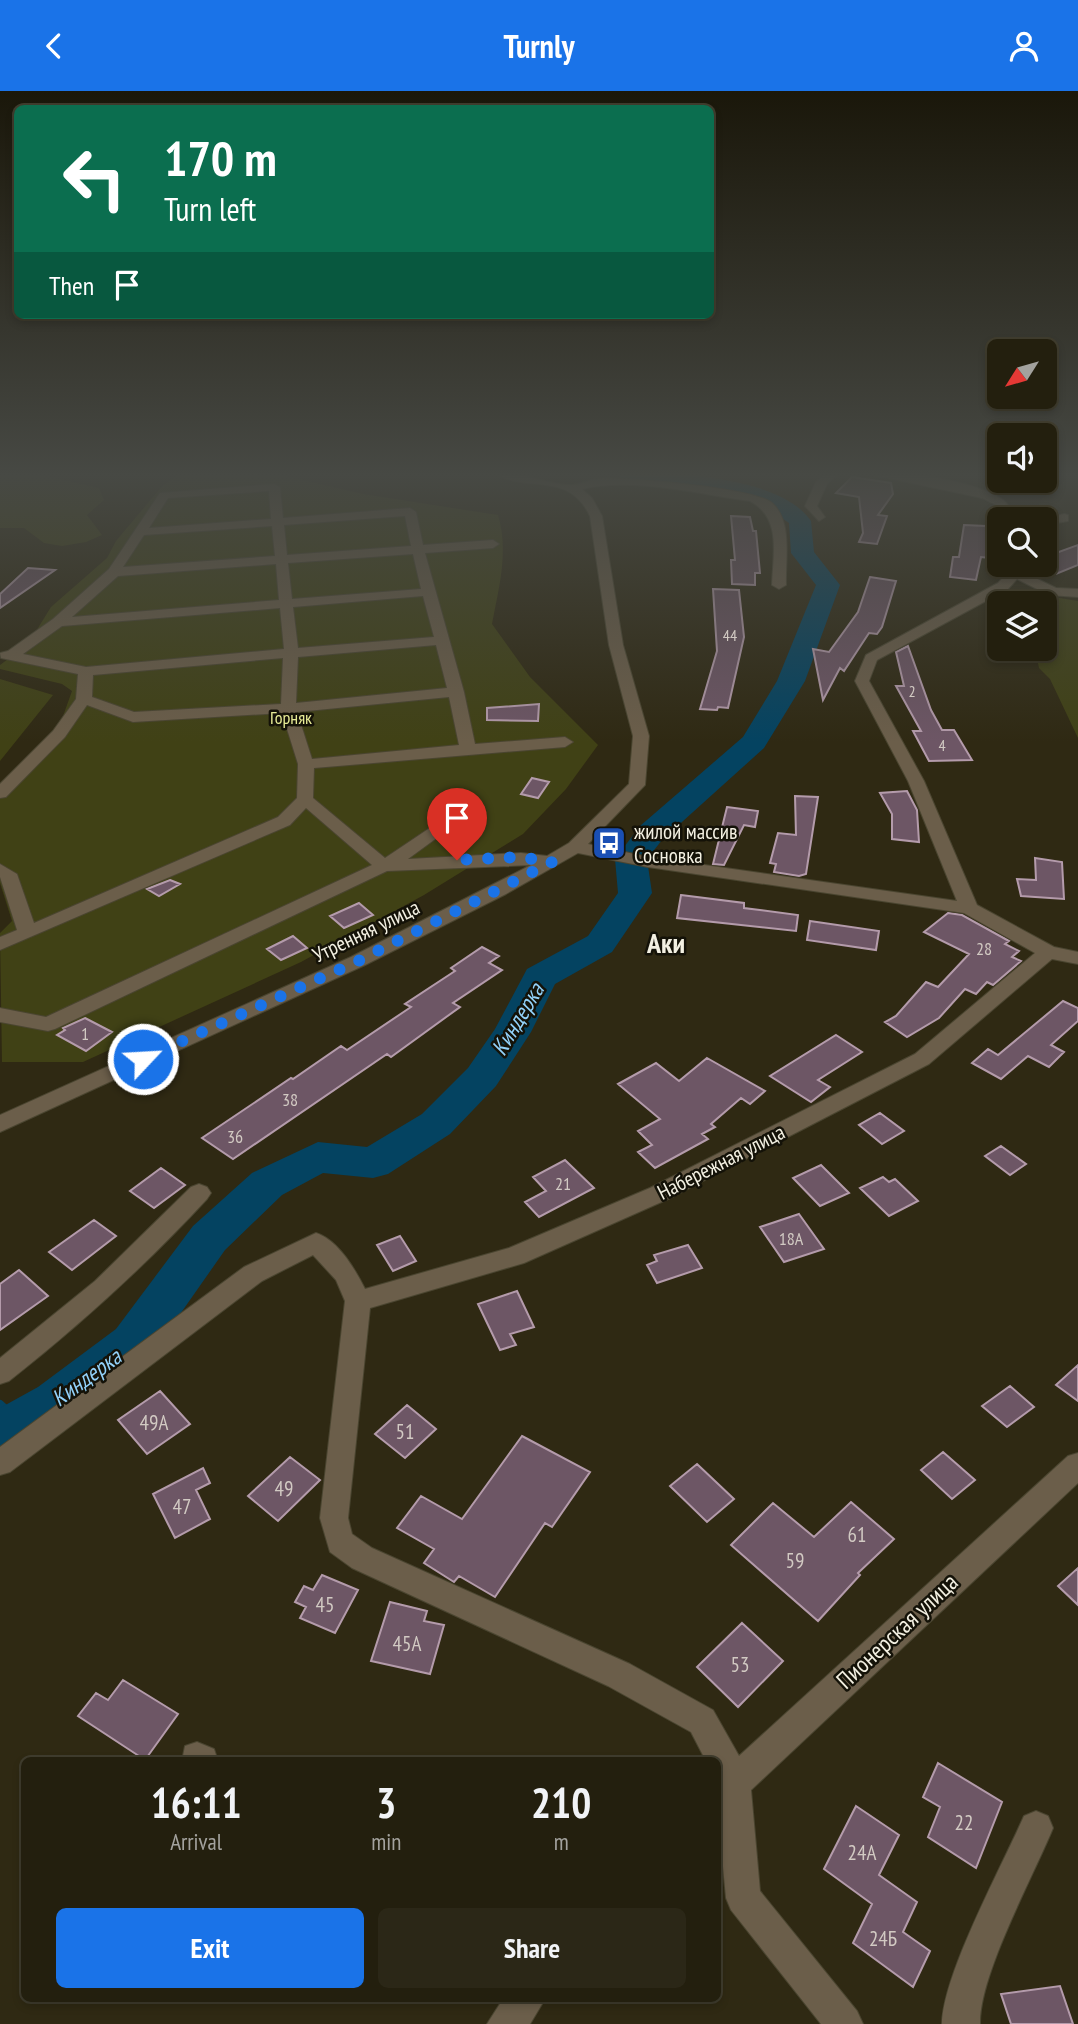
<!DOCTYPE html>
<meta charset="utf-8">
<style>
body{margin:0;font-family:"PT Sans Narrow",sans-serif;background:#2b2717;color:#f1f3f6;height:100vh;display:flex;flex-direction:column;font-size:26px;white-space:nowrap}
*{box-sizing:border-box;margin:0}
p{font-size:23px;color:#a3a29e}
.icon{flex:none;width:38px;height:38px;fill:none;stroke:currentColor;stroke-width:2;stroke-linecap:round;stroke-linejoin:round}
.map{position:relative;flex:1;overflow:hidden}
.side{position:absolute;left:21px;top:1666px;width:700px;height:245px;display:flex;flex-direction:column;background:#231f0e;border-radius:10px;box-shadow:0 4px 10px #0003,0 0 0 2px #403d2e}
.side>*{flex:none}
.top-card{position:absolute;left:14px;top:14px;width:700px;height:214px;border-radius:10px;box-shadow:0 4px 10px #0003,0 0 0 2px #403d2e;background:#0b6e4f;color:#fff;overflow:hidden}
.needle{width:46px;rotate:233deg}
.fabs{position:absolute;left:987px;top:248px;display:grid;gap:14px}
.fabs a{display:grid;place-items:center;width:70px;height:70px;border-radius:10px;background:#231f0e;box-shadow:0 4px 10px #0003,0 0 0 2px #403d2e;font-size:35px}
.pin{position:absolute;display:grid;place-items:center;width:60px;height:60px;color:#fff;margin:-72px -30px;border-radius:50% 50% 50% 0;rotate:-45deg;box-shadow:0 0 7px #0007}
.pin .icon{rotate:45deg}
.me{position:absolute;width:77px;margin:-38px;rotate:65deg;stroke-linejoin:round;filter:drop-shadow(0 0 5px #0008)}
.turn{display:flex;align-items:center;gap:24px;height:147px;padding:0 35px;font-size:32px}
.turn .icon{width:91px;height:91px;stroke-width:2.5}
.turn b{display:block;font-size:49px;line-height:60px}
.then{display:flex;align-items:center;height:66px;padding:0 35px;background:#0003;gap:14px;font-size:26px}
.eta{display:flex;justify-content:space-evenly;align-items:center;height:119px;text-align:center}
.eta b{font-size:42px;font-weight:600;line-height:49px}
.cta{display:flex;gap:14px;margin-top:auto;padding:14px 35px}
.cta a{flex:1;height:80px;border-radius:10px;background:#1a73e8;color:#fff;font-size:28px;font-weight:600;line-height:80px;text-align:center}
.cta a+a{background:#2b2717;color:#f1f3f6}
header{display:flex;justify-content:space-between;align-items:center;height:91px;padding:0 35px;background:#1a73e8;color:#fff;font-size:32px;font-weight:600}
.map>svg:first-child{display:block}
.green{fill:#404115}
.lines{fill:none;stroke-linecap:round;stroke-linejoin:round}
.stream{stroke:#044361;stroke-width:8}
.river{fill:#044361;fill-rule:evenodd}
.building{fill:#6d5665;stroke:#b49bab;stroke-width:2}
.minor-casing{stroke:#4a4530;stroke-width:2}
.minor{fill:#6b5e4a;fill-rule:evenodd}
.route{stroke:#1a73e8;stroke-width:12;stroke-dasharray:0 21.6}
.labels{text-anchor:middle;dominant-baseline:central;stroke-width:5;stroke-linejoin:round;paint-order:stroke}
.far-number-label{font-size:16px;fill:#d2cac3}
.far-park-label{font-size:18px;fill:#e7eb96;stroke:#141208}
.number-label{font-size:18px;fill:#d2cac3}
.poi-label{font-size:21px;fill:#f3f0e2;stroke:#141208;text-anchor:start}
.street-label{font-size:21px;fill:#f3f0e2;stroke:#141208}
.near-number-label{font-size:21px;fill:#d2cac3}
.water-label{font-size:23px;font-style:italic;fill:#93d2fa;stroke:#141208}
.near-street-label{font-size:24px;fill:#f3f0e2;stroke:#141208}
.district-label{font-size:28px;font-weight:bold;fill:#f3f0e2;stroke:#141208}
</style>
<header><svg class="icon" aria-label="back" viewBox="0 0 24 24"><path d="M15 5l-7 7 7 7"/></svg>Turnly<svg class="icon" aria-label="person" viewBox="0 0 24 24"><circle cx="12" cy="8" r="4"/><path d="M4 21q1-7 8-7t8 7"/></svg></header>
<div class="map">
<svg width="1078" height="1933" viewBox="0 0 1078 1933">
<rect width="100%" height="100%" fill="#2f2913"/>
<path class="green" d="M 0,381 C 33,381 66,389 99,397 L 104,409 L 87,424 L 102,444 L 86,451 L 62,455 L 44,452 L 24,437 L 0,437 Z
M 184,381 L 269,381 L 363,403 L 498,424 C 509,460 499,496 492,533 L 530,586 L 598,654 L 566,698 L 523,743 L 424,804 L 301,871 L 83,971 L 2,971 L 0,842 L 12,830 L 0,792 L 0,707 L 53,653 L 72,600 L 62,593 L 0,578 L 0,574 L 28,553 L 51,516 L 107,467 L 116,450 L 163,394 Z
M 1023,501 L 1078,510 L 1078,647 L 1050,588 L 1039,577 L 1035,558 L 1045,558 L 1045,513 L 1025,513 Z
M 0,588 L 53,604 L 0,670 Z"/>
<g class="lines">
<path class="stream" d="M 0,1313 L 20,1331"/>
<path class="river" d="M 612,381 C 663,381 779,383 811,430 L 814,461 L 840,494 L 805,590 L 764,657 L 662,749 L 647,768 L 652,802 L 612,861 L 555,893 L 531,941 L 496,995 L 450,1043 L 388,1083 L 373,1087 L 323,1082 L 282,1104 L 225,1159 L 150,1266 L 72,1326 L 18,1357 L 0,1364 L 0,1317 L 38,1296 L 116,1238 L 193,1135 L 252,1082 L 318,1051 L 367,1056 L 422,1023 L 468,977 L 495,938 L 527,878 L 588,845 L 618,802 L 615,768 L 640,735 L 743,646 L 777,590 L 816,494 L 791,462 L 789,432 C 739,396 681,396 622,387 Z"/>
</g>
<path class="building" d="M 852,386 L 891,392 L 893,403 L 878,424 L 887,425 L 877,453 L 859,451 L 863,442 L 859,406 L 836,402 Z
M 731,425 L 750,426 L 753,440 L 756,440 L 760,482 L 755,482 L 755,494 L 732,493 L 731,469 L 735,469 Z
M 964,434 L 986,435 L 990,467 L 981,466 L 976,489 L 950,486 L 953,466 L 959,466 Z
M 1078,454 L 1078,474 L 1056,483 L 1035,474 L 1045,474 L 1045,466 Z
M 28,477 L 55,479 L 0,517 L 0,503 Z
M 870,486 L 896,490 L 882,536 L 877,543 L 869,542 L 844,580 L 840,577 L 823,609 L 813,558 L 829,561 L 858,521 Z
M 713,498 L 739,499 L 744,546 L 728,617 L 718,616 L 717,619 L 700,618 L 717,560 Z
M 908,555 L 931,619 L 942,639 L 954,639 L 972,669 L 929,670 L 913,640 L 921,640 L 896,595 L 904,595 L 896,561 Z
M 539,613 L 538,630 L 487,629 L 487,617 Z
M 532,687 L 549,691 L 538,707 L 521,703 Z
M 907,700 L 917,719 L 919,751 L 892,748 L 892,723 L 880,702 Z
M 795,705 L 818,706 L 806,783 L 799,785 L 774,781 L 776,773 L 770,772 L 778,742 L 796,744 Z
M 727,716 L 758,720 L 755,736 L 744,734 L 724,774 L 713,773 Z
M 1035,767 L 1062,771 L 1064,808 L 1021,805 L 1017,788 L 1036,789 Z
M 170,789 L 180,793 L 159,805 L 147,798 Z
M 681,804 L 744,812 L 744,817 L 798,824 L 796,840 L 677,827 Z
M 359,812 L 373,824 L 344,837 L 330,825 Z
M 948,822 L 962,824 L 1009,850 L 1005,853 L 1019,860 L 1012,866 L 1021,870 L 993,894 L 987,891 L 976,903 L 965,898 L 939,927 L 907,946 L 885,931 L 896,925 L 926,891 L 938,896 L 969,863 L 924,841 Z
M 810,830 L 879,840 L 876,859 L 807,849 Z
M 293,845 L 307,857 L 281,869 L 267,858 Z
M 482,856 L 499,865 L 489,872 L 502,879 L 453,912 L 460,916 L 391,966 L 387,963 L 233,1068 L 202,1047 L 291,987 L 293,988 L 341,955 L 347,959 L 411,916 L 405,913 L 455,880 L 451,877 Z
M 1063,910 L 1078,917 L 1078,930 L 1051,954 L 1064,961 L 1049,976 L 1028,965 L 1001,988 L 972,972 L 988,958 L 998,964 Z
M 85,927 L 112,941 L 86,960 L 57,944 L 65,939 L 63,937 Z
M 836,944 L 862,961 L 818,989 L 830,996 L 811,1011 L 770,985 Z
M 707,967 L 765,1000 L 750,1013 L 741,1007 L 711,1033 L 715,1036 L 702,1043 L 708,1048 L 655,1077 L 638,1061 L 652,1054 L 638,1040 L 660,1028 L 618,993 L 656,972 L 679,990 Z
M 880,1022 L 904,1040 L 882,1053 L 859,1034 Z
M 1001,1055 L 1026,1073 L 1010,1084 L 985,1065 Z
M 565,1069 L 594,1097 L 539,1126 L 525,1111 L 546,1100 L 533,1086 Z
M 821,1074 L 849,1102 L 820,1115 L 793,1087 Z
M 161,1077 L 185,1094 L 154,1117 L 130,1100 Z
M 883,1086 L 889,1091 L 895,1088 L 918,1110 L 889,1125 L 860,1097 Z
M 799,1123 L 824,1158 L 784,1171 L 760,1136 Z
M 94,1129 L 116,1145 L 72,1179 L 49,1161 Z
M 400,1145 L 416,1170 L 393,1180 L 377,1154 Z
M 688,1154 L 702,1177 L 657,1192 L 647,1174 L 657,1170 L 654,1164 Z
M 19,1179 L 48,1205 L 0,1239 L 0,1193 Z
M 517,1200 L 534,1236 L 510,1243 L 516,1254 L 500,1259 L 478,1213 Z
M 1078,1274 L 1078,1310 L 1056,1294 Z
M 1010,1295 L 1034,1316 L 1007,1336 L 982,1315 Z
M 160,1300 L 190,1333 L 147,1363 L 118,1329 Z
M 407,1314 L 436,1338 L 405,1367 L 375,1343 Z
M 522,1345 L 590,1381 L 552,1436 L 545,1432 L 495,1506 L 459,1485 L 454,1491 L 424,1472 L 434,1458 L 397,1437 L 421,1405 L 462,1428 Z
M 943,1361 L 975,1389 L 952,1408 L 921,1379 Z
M 290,1366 L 320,1389 L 278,1430 L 248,1405 Z
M 697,1373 L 734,1408 L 707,1431 L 670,1395 Z
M 203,1377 L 210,1392 L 196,1399 L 210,1428 L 175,1447 L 153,1403 Z
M 851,1411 L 894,1448 L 858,1482 L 860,1484 L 818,1530 L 731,1454 L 773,1412 L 814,1446 Z
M 1078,1477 L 1078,1514 L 1058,1495 Z
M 322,1484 L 358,1499 L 335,1542 L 300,1527 L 306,1516 L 295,1511 L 304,1495 L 313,1499 Z
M 390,1511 L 427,1520 L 424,1530 L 444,1534 L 430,1583 L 371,1570 Z
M 742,1532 L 783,1570 L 738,1616 L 697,1576 Z
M 123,1589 L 178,1623 L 145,1669 L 78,1625 L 96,1602 L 108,1609 Z
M 938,1672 L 1002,1711 L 976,1777 L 928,1746 L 940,1716 L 923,1706 Z
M 856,1715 L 899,1744 L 879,1784 L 917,1811 L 903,1841 L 930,1860 L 913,1896 L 853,1852 L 872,1813 L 824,1778 Z
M 1060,1895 L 1073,1933 L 1011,1933 L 1001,1903 Z"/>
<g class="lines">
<g class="minor-casing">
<path id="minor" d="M 495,381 C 522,381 548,394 573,394 C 582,393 590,388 599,388 C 626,386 754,397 772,412 C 793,431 785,469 786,494 L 779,498 L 772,494 C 773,463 782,427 750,410 C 697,403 634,386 582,398 L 592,407 L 602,425 L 623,554 L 649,645 L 645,694 L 588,753 L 648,766 L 957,810 L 908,690 L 855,590 L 866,564 L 998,492 L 1008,481 L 1008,474 L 1020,474 L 1021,480 L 1056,497 L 1078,498 L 1078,506 L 1049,504 L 1017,488 L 1008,498 L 877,569 L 869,590 L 924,690 L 977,814 L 1054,856 L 1078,861 L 1078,873 L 1052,868 L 929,973 L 666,1109 L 524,1172 L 370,1217 L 348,1427 L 352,1443 L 372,1457 L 630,1573 L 713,1619 L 739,1665 L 1068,1365 L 1078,1362 L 1078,1392 L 751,1699 L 760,1800 L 857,1920 L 863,1933 L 821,1933 L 731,1819 L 726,1807 L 718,1723 L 718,1670 L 706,1670 L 691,1641 L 608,1595 L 352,1477 L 330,1461 L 320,1427 L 345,1210 L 336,1189 L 313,1164 L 262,1190 L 10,1381 L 0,1384 L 0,1356 L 244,1176 L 316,1142 C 338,1149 355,1178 365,1198 L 509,1157 L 650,1097 L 915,963 L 1035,862 L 964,822 L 648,776 L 578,762 L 506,803 L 365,874 L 0,1041 L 0,1024 L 351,866 L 531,774 L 387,780 L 55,938 L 48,940 L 0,931 L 0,917 L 46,926 L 372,774 L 306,717 L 290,734 L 0,859 L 0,846 L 17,839 L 0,786 L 0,773 L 17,783 L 34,832 L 278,726 L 297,707 L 298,673 L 282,622 L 133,631 L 87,614 L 65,646 L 6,706 L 0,707 L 0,693 L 53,640 L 76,608 L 78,583 L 1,567 L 0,562 L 8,560 L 53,528 L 109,478 L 160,402 L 274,393 L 280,396 L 283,427 L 410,417 L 416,421 L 423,454 L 493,449 L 499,453 L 493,457 L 425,462 L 464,601 L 475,653 L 565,646 L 573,651 L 565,656 L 314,677 L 313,707 L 385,767 L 458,718 L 466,723 L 464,727 L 408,768 L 521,762 L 547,765 L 569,752 L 629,693 L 633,645 L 609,554 L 590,425 C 567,377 523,404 495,381 ZM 269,400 L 271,428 L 149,437 L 168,407 ZM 405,425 L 411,455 L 287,464 L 284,434 ZM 272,435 L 275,465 L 123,476 L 144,444 ZM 413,463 L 421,498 L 292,508 L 288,472 ZM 276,473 L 279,509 L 72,526 L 118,485 ZM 423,505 L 434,546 L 298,557 L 293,516 ZM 280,517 L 284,558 L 86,576 L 23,563 L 62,535 ZM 436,554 L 447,597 L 296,612 L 298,566 ZM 283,567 L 281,613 L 134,621 L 92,606 L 93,584 ZM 449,606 L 459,654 L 312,668 L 297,621 Z
M 827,381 L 840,381 L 827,393 L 817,415 L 825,426 L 819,430 L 805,415 L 816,391 Z
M 860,381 C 898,380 968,387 1000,407 C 1008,411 1012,421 1016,429 L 1004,429 L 996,414 L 982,407 Z
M 1064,423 L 1068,424 L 1068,430 L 1045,434 L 1045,429 L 1040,429 Z
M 199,1093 L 207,1096 L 211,1102 L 207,1108 C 146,1174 80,1234 9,1290 L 0,1293 L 0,1267 L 95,1190 L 191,1096 Z
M 197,1651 L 214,1658 L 218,1670 L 182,1670 L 185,1655 Z
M 1036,1720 L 1048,1725 L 1053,1737 C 1033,1786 979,1884 980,1933 L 942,1933 C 943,1883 1002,1775 1024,1725 Z
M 503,1908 L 545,1908 L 530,1933 L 487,1933 Z"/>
</g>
<use href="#minor" class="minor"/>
</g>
<linearGradient id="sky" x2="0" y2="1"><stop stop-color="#1a170a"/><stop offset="0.59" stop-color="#474944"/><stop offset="1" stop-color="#474944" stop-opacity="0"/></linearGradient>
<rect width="1078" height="651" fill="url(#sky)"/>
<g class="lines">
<path class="route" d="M 143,968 L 358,870 L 552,771 L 521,766 L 457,769"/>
</g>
<defs>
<g id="bus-square" transform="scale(1.75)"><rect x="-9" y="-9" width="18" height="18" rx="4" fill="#1a4fb4" stroke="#141208"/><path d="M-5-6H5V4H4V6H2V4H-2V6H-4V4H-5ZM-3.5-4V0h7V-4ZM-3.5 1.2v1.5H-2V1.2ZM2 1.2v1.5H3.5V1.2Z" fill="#fff"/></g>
</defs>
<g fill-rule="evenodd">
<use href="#bus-square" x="609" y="752"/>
</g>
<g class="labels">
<g class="far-number-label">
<text x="730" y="544">44</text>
<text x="912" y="600">2</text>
<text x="942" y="654">4</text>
</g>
<g class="far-park-label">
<text x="291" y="626">Горняк</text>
</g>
<g class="number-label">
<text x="984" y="857">28</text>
<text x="85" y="942">1</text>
<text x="290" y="1008">38</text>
<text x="235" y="1045">36</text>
<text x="563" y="1092">21</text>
<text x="791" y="1147">18А</text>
</g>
<g class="poi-label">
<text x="634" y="740">жилой массив<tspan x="634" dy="24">Сосновка</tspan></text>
</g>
<g class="street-label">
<text transform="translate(366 840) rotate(-26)">Утренняя улица</text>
<text transform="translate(721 1071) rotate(-27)">Набережная улица</text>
</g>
<g class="near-number-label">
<text x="154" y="1331">49А</text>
<text x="405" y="1340">51</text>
<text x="284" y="1397">49</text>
<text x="182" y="1415">47</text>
<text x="857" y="1443">61</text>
<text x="795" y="1469">59</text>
<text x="325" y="1513">45</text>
<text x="407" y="1552">45А</text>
<text x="740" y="1573">53</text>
<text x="964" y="1731">22</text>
<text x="862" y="1761">24А</text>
<text x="883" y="1847">24Б</text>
</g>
<g class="water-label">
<text transform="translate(517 928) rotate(-59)">Киндерка</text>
<text transform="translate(86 1286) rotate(-36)">Киндерка</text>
</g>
<g class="near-street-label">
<text transform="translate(897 1540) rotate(-43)">Пионерская улица</text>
</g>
<g class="district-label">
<text x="666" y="851">Аки</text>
</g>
</g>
</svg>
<div class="fabs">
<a><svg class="needle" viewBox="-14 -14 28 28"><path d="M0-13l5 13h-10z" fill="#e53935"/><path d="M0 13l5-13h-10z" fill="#a3a29e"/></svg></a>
<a><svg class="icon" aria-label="sound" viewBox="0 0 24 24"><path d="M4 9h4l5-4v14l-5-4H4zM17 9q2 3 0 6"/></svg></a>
<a><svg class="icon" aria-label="search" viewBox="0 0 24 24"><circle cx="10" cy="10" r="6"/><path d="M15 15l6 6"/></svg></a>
<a><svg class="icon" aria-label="layers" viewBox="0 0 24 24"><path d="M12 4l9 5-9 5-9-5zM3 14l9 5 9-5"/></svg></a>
</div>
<div class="pin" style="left:457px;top:769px;background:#d93025"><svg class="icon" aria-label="arrive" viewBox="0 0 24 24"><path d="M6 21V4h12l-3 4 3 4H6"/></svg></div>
<svg class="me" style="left:143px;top:968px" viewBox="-20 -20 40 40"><circle r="17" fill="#1a73e8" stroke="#fff" stroke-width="3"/><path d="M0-11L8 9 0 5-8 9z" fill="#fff"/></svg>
<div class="top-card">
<div class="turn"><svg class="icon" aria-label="left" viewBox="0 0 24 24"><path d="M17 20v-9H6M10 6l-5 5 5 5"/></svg><div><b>170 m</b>Turn left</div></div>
<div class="then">Then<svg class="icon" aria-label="arrive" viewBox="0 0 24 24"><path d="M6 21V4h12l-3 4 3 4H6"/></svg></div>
</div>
<section class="side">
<div class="eta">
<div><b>16:11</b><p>Arrival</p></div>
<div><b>3</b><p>min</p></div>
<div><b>210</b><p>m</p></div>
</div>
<div class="cta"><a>Exit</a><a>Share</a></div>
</section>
</div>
